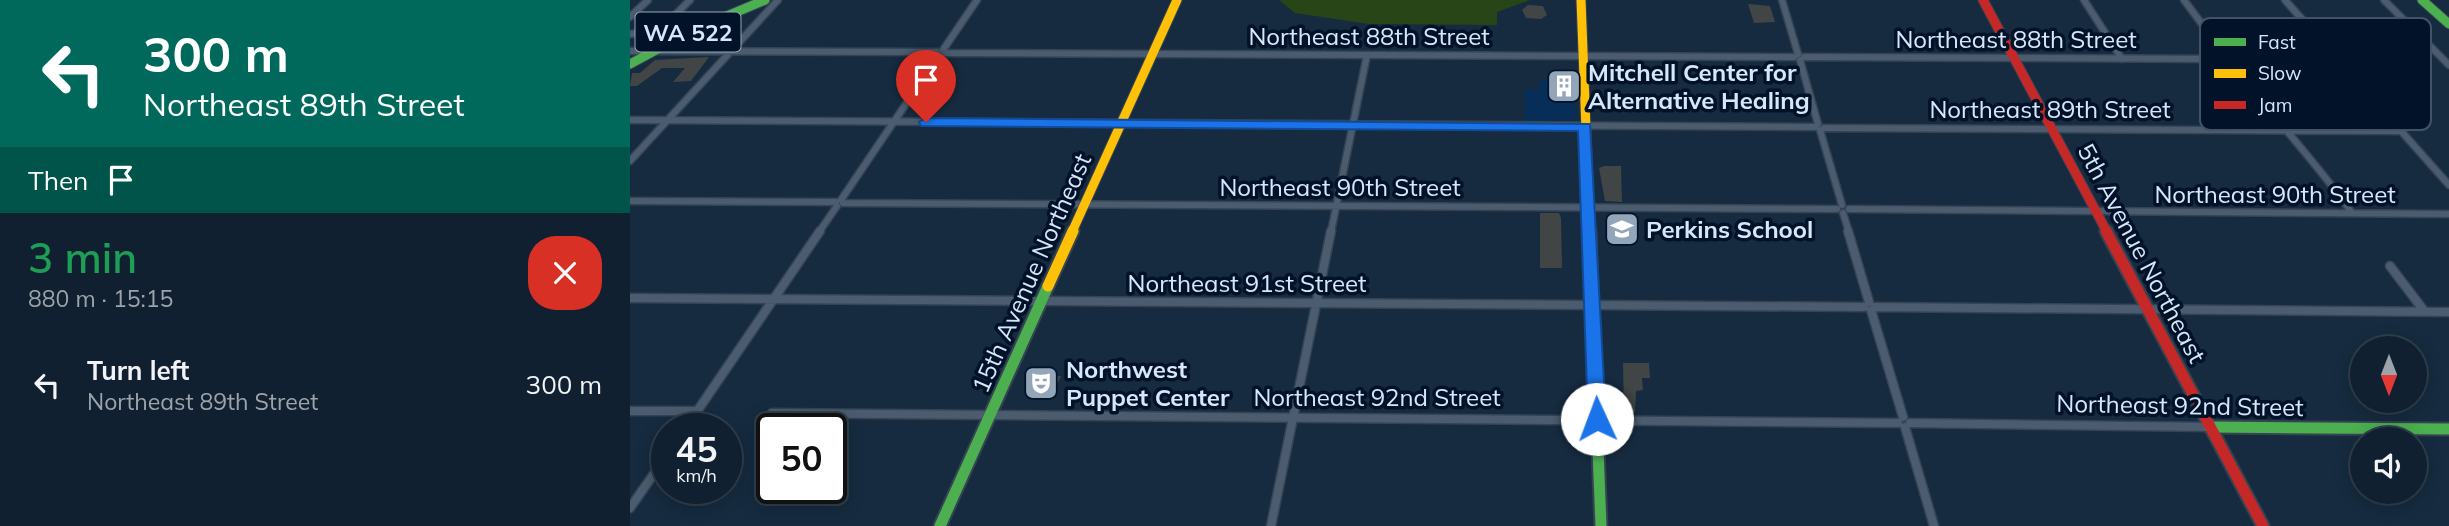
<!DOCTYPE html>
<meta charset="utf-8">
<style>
body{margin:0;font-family:Mulish,sans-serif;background:#192838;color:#f1f3f6;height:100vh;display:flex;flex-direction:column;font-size:26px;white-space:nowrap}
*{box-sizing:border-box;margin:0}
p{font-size:23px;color:#9ca3ab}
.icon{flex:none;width:38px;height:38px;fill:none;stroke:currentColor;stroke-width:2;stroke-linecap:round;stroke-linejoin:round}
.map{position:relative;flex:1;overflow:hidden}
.panel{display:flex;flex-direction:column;background:#102030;width:630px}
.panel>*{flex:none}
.hud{background:#00695c;color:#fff;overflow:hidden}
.needle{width:46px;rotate:180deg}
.fabs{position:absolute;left:1720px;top:336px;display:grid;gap:14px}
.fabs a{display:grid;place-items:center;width:77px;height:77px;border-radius:50%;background:#102030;box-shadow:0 4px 18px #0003,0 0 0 2px #303e4c;font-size:35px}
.speed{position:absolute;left:21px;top:413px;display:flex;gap:14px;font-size:35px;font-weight:700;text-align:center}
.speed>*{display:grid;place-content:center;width:91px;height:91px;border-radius:50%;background:#102030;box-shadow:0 4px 18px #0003,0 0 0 2px #303e4c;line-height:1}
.speed small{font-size:18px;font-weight:400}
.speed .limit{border:4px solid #111;border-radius:10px;background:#fff;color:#111}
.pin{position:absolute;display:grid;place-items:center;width:60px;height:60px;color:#fff;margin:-72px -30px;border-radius:50% 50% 50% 0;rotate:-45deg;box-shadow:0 0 7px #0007}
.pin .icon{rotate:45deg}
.me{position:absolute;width:77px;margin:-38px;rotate:358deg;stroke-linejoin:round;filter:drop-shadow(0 0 5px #0008)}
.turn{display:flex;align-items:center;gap:24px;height:147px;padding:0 28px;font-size:32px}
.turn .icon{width:91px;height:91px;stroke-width:2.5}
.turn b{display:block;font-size:49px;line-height:60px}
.then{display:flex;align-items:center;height:66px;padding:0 28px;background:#0003;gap:14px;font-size:26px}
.round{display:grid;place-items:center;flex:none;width:74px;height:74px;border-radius:28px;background:#192838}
.overview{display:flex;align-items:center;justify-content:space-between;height:119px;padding:0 28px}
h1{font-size:42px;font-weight:600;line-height:52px;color:#1e9e55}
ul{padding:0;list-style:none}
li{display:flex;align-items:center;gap:21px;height:105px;padding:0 28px}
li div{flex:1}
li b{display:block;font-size:26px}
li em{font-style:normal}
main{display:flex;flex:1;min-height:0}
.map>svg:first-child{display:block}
.built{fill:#062e58}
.green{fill:#284517}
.building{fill:#424545}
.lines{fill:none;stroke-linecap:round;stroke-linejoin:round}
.street-far1-casing{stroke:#354352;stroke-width:9}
.street-casing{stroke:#354352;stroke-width:11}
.fast-far1-casing{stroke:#354352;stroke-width:11}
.fast-casing{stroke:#354352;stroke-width:15}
.slow-far1-casing{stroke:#354352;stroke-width:11}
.slow-casing{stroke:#354352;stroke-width:15}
.jam-far1-casing{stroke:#354352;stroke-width:11}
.jam-casing{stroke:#354352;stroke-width:15}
.street-far1{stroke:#4b5c70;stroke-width:6}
.street{stroke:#4b5c70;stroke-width:8}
.fast-far1{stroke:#4caf50;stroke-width:9}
.fast{stroke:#4caf50;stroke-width:11}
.slow-far1{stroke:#ffc107;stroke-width:9}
.slow{stroke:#ffc107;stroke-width:11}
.jam-far1{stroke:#c62828;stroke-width:9}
.jam{stroke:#c62828;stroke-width:11}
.route{fill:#1a73e8;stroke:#114b97;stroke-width:2}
.labels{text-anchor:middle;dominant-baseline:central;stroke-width:7;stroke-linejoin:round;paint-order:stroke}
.shield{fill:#021329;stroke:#97a7bb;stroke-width:2}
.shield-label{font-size:23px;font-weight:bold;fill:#d7e7fa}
.street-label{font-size:24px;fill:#d7e7fa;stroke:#021329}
.poi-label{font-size:24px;font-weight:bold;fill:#d7e7fa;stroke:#021329;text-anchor:start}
.key{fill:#021329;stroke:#425368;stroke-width:2}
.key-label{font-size:19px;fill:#d7e7fa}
</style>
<main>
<section class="panel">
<div class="hud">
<div class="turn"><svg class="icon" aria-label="left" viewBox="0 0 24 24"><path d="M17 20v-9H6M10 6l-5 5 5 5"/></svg><div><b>300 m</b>Northeast 89th Street</div></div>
<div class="then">Then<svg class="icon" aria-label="arrive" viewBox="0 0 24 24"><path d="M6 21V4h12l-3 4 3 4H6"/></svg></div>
</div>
<div class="overview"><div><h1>3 min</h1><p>880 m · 15:15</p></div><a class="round" style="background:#d93025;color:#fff"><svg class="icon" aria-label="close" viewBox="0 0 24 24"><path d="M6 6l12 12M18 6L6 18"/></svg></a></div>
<ul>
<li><svg class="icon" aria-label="left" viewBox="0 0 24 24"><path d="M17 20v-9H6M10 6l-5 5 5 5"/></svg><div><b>Turn left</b><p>Northeast 89th Street</p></div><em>300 m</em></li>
</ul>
</section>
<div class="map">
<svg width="1819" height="526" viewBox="0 0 1819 526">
<rect width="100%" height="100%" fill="#162b40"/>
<path class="built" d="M 910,80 L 944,80 L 946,119 L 895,122 L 895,89 L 909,90 Z"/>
<path class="green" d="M 649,0 L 900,0 L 867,12 L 867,25 L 739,24 L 665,13 Z"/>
<path class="building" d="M 1118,4 L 1140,6 L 1145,22 L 1124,23 Z
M 898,5 L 913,6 L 917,15 L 911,19 L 896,18 L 892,10 Z
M 101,23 L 110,29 L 95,46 L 77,46 L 95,35 L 87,29 Z
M 79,57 L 61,81 L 43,82 L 55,68 L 32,68 L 7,86 L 0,86 L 2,73 L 10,73 L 25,60 Z
M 974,166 L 991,166 L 992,202 L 975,201 L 969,168 Z
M 910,213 L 929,213 L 931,218 L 932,268 L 910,268 Z
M 993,363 L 1019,363 L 1020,378 L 1012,378 L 1013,390 L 1006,391 L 1005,412 L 994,412 Z
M 431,376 L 424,391 L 396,389 L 401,377 Z"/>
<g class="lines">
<g class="street-far1-casing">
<path id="street-far1" d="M 1152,0 L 1168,54
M 1454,0 L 1492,59
M 1655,0 L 1819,185
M 1754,0 L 1819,65
M 0,17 L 18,0
M 0,34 L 29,31 L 60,0
M 313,50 L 347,0
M 0,51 L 307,52
M 315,53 L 1164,57
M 1174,57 L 1598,59 L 1554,0
M 1170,60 L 1188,124
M 1624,90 C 1656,132 1692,170 1722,213
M 0,120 L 1185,127
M 1194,128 L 1771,131
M 1190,130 L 1212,205
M 0,161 L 148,0
M 211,200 L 309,55
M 0,201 L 206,202
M 213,203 L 1207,209
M 1219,209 L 1819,214
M 1213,213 L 1219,232
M 189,232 L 207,206
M 701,232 L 737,55"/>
</g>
<g class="street-casing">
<path id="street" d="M 1218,231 L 1239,302
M 1760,266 L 1795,312
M 0,298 L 1234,307
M 1245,307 L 1819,312
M 1241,310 L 1273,417
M 0,411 L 67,411
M 142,413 L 1268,423
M 1280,423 L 1580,427
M 1275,427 L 1304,526
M 55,429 L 190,231
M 0,508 L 37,455
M 641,526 L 701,231"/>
</g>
<g class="fast-far1-casing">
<path id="fast-far1" d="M 1792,0 L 1819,24
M 0,64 L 59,32 L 135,0"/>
</g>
<g class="fast-casing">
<path id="fast" d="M 965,374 L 971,526
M 1580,427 L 1819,429
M 310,526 L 418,286"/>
</g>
<g class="slow-far1-casing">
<path id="slow-far1" d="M 951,0 L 960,232
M 442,232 L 547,0"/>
</g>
<g class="slow-casing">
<path id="slow" d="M 960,231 L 965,374
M 418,286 L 443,231"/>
</g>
<g class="jam-far1-casing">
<path id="jam-far1" d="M 1353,0 L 1477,232"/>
</g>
<g class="jam-casing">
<path id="jam" d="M 1476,231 L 1633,526"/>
</g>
<use href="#street-far1" class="street-far1"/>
<use href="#street" class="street"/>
<use href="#fast-far1" class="fast-far1"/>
<use href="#fast" class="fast"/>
<use href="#slow-far1" class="slow-far1"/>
<use href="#slow" class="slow"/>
<use href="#jam-far1" class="jam-far1"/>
<use href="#jam" class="jam"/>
</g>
<path class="route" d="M 296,118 L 960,124 L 976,419 L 967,427 L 958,419 L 948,131 L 291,126 L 289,122 Z"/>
<defs>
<g id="building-square" transform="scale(1.75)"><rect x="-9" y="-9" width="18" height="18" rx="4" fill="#93a5b9" stroke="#021329"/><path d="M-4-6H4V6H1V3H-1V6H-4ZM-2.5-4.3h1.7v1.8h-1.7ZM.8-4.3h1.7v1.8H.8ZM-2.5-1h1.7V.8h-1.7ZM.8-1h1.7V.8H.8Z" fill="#fff"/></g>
<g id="school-square" transform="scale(1.75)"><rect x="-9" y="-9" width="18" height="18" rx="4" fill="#93a5b9" stroke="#021329"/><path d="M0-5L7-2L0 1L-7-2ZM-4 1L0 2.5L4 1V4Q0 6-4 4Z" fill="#fff"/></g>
<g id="theatre-square" transform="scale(1.75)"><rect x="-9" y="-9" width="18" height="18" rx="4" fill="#93a5b9" stroke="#021329"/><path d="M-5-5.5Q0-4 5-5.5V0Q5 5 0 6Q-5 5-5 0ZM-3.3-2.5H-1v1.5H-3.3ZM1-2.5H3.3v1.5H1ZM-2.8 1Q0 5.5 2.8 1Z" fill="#fff"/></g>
</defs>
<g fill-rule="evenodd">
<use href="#building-square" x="934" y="86"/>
<use href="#school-square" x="992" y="229"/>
<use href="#theatre-square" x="411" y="383"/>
</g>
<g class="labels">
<rect class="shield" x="5.5" y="12.5" width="105" height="39" rx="5"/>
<g class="shield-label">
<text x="58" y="32">WA 522</text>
</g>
<g class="street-label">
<text x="739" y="36">Northeast 88th Street</text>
<text x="1386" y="39">Northeast 88th Street</text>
<text x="1420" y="109">Northeast 89th Street</text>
<text x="710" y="187">Northeast 90th Street</text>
<text x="1645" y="194">Northeast 90th Street</text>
<text transform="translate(1512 253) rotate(62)">5th Avenue Northeast</text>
<text transform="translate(401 273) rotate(-66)">15th Avenue Northeast</text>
<text x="617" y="283">Northeast 91st Street</text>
<text x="747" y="397">Northeast 92nd Street</text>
<text transform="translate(1550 405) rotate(1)">Northeast 92nd Street</text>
</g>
<g class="poi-label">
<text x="958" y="72">Mitchell Center for<tspan x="958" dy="28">Alternative Healing</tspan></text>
<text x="1016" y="229">Perkins School</text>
<text x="436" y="369">Northwest<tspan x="436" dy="28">Puppet Center</tspan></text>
</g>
</g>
<rect x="1570" y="18" width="231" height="112" rx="10" class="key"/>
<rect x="1584" y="38" width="32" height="8" fill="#4caf50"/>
<rect x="1584" y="69" width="32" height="9" fill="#ffc107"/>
<rect x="1584" y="101" width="32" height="8" fill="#c62828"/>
<g class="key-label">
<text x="1628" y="49">Fast</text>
<text x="1628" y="80">Slow</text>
<text x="1628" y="112">Jam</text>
</g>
</svg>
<div class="fabs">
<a><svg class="needle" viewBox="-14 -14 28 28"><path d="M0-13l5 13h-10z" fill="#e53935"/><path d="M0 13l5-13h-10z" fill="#9ca3ab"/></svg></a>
<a><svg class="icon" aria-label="sound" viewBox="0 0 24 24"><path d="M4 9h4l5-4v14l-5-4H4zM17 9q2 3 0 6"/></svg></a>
</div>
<div class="speed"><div>45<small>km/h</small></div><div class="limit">50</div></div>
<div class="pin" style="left:296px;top:122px;background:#d93025"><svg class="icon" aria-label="arrive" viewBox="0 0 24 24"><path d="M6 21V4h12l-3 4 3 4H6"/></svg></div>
<svg class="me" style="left:967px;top:419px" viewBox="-20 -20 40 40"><circle r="19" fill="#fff"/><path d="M0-13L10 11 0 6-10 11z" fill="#1a73e8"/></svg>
</div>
</main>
